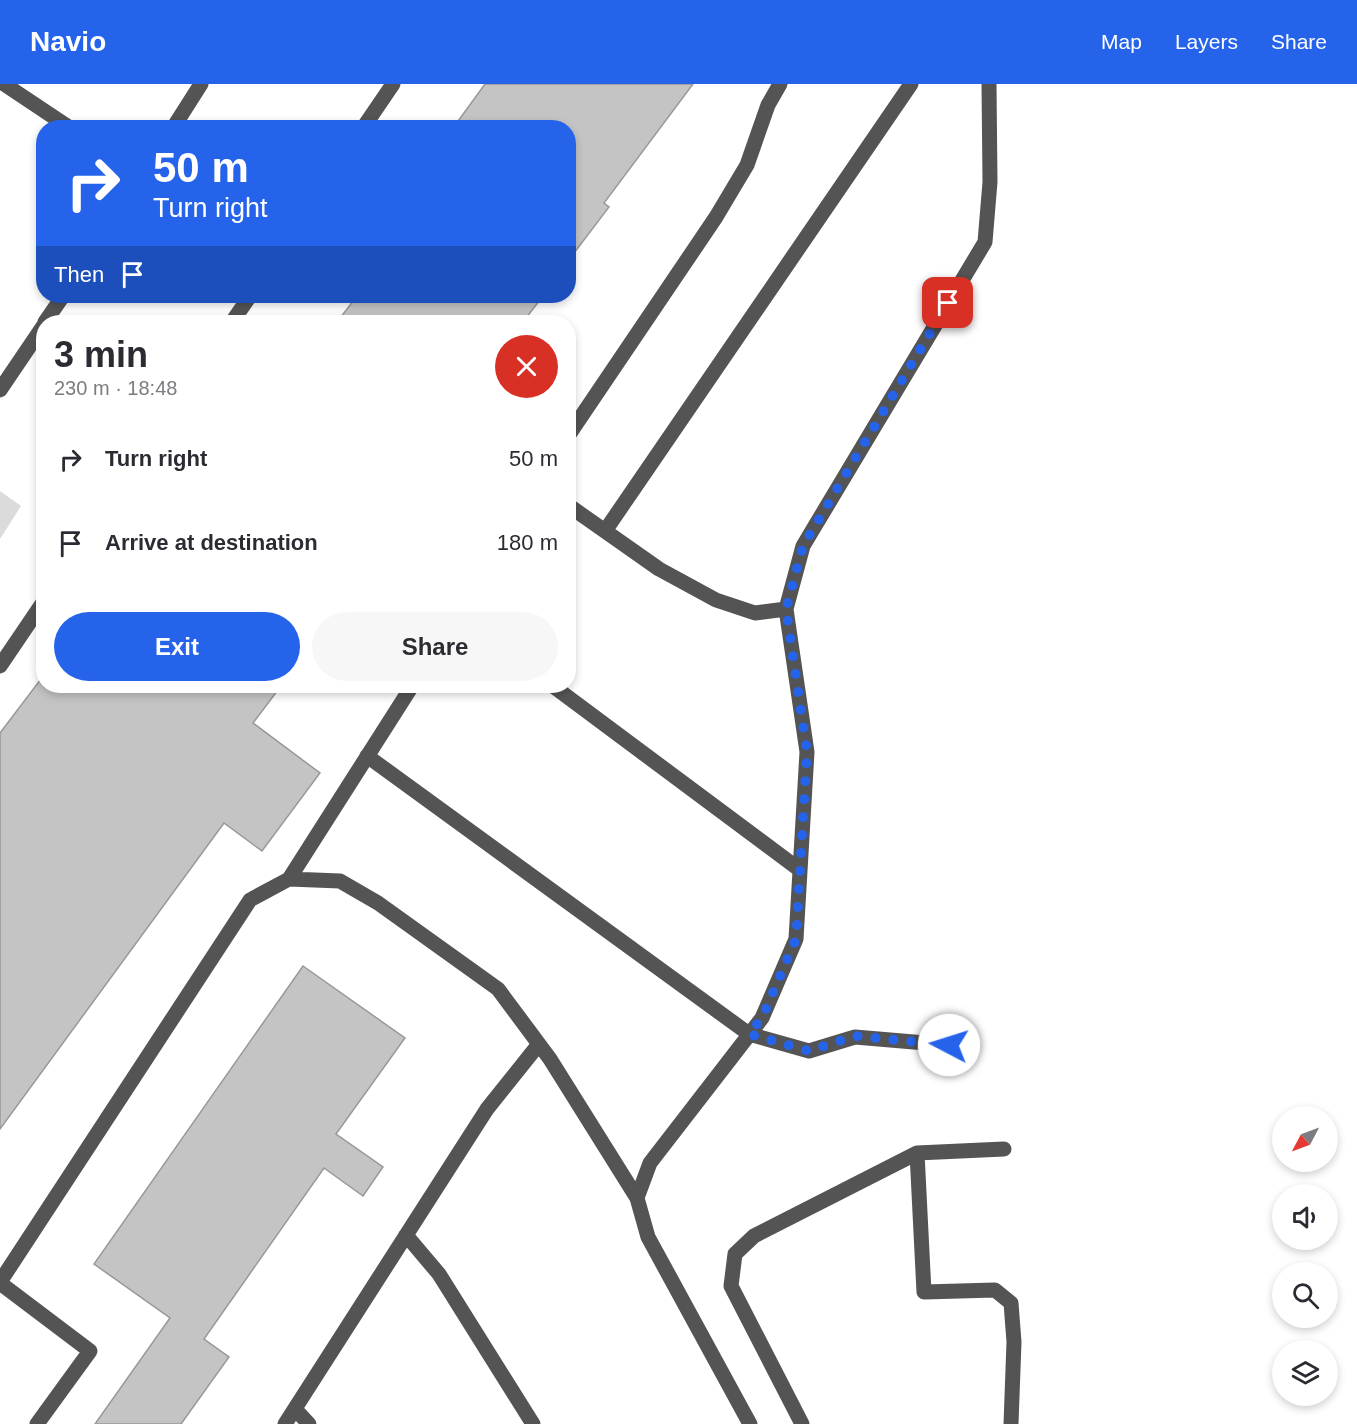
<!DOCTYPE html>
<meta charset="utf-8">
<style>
body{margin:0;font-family:Arial,sans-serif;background:#f7f7f7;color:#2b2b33;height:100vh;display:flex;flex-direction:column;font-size:22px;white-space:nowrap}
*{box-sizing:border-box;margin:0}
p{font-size:20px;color:#7c7c81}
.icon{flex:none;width:33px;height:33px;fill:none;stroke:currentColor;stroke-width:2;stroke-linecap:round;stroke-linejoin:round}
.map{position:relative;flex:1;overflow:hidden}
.sheet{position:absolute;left:36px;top:231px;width:540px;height:378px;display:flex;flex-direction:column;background:#fff;border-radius:24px;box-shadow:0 3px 9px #0003}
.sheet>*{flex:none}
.banner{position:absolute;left:36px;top:36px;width:540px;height:183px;border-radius:24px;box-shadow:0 3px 9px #0003;background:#2563eb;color:#fff;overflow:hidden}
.needle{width:39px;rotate:229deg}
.tools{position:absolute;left:1272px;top:1022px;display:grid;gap:12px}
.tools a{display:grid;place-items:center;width:66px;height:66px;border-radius:50%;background:#fff;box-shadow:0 3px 9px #0003;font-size:30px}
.pin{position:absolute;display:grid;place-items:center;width:51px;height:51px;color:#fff;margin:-26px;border-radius:12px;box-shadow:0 3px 9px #0006}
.me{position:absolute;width:66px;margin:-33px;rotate:275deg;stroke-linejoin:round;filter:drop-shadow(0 0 4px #0008)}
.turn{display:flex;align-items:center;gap:21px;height:126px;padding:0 18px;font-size:27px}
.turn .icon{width:78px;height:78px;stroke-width:2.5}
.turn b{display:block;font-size:42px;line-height:51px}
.then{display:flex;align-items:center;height:57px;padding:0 18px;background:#0003;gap:12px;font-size:22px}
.round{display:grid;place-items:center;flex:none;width:63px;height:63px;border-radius:32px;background:#f7f7f7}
.head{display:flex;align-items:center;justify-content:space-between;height:102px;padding:0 18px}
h1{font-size:36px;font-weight:700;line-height:45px}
.primary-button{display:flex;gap:12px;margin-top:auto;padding:12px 18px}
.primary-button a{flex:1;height:69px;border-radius:36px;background:#2563eb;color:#fff;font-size:24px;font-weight:700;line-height:69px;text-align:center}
.primary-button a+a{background:#f7f7f7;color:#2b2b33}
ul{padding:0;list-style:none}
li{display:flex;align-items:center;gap:18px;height:84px;padding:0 18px}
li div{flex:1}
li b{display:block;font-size:22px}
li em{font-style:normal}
header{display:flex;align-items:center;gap:36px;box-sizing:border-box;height:84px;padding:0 30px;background:#2563eb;color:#fff}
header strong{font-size:28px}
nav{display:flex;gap:33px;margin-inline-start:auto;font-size:21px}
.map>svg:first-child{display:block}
.green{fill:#dbdbdb}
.building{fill:#c4c4c4;stroke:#989898;stroke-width:1.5}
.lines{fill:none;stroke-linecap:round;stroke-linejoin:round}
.minor{stroke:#545454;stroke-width:15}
.route{stroke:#2563eb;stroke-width:10;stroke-dasharray:0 18}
</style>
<header>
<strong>Navio</strong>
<nav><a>Map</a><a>Layers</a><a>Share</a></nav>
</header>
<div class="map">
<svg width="1357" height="1340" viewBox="0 0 1357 1340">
<rect width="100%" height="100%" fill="#fff"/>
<path class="green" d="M 0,407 L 21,422 L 0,455 Z"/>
<path class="building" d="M 485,0 L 693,0 L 604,119 L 609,123 L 568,177 L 568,44 L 453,44 Z
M 357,212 L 543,212 L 523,238 L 337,238 Z
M 44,591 L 44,602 L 281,602 L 253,639 L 320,689 L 262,767 L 224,739 L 0,1045 L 0,649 Z
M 303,882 L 405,954 L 336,1050 L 383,1083 L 363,1112 L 324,1084 L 204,1255 L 229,1273 L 181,1340 L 95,1340 L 170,1234 L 94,1180 Z"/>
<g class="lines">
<path class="minor" d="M 4,0 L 70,44
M 173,44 L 201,0
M 363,44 L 393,0
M 45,238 L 63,212
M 232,238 L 250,212
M 0,306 L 44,241
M 568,352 L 716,133 L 747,81 L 768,21 L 780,0
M 568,421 L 659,485 L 716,516 L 755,529 L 786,525
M 605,447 L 911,0
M 0,582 L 44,517
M 553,602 L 800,786
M 367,672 L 749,950 L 809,967 L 855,953 L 949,961
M 289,795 L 412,602
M 917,1069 L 924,1208 L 995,1206 L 1011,1219 L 1014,1258 L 1011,1340
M 637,1114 L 650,1079 L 762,934 L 796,855 L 807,668 L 786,525 L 803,462 L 985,158 L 990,98 L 989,0
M 406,1151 L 439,1190 L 533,1340
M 0,1198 L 250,816 L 289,795 L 340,797 L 378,819 L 498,905 L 550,975 L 637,1114 L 648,1153 L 750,1340
M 0,1199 L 90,1267 L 37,1340
M 295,1325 L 309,1340
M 285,1340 L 487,1025 L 539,960
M 802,1340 L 731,1202 L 735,1170 L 754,1152 L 917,1069 L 1004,1065"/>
</g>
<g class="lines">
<path class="route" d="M 948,219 L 803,462 L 786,525 L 807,668 L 796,855 L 762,934 L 749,950 L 809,967 L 855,952 L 949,961"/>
</g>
</svg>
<div class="tools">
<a><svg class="needle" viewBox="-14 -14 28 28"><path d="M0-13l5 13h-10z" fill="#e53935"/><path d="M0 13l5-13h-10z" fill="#7c7c81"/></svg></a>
<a><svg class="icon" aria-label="sound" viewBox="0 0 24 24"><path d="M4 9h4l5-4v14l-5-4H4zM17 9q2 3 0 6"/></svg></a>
<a><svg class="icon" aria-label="search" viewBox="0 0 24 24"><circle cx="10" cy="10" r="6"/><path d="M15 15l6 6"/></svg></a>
<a><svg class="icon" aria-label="layers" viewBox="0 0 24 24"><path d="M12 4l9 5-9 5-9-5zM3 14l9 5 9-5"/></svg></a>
</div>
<div class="pin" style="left:948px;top:219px;background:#d93025"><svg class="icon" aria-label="arrive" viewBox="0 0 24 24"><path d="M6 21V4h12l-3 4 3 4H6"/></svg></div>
<svg class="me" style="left:949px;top:961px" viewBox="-20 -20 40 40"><circle r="19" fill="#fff"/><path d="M0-13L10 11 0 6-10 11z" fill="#2563eb"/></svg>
<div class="banner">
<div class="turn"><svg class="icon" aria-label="right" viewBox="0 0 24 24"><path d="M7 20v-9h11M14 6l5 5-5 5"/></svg><div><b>50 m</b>Turn right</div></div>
<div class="then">Then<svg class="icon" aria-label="arrive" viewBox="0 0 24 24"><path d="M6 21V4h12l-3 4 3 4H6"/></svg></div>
</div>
<section class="sheet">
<div class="head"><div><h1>3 min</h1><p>230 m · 18:48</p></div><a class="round" style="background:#d93025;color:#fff"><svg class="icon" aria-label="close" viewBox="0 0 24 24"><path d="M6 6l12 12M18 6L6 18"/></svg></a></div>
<ul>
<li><svg class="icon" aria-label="right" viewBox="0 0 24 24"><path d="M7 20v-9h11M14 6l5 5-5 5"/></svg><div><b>Turn right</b></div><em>50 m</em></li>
<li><svg class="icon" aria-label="arrive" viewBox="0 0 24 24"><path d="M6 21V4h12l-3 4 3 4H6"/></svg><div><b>Arrive at destination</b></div><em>180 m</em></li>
</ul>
<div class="primary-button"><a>Exit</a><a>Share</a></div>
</section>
</div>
